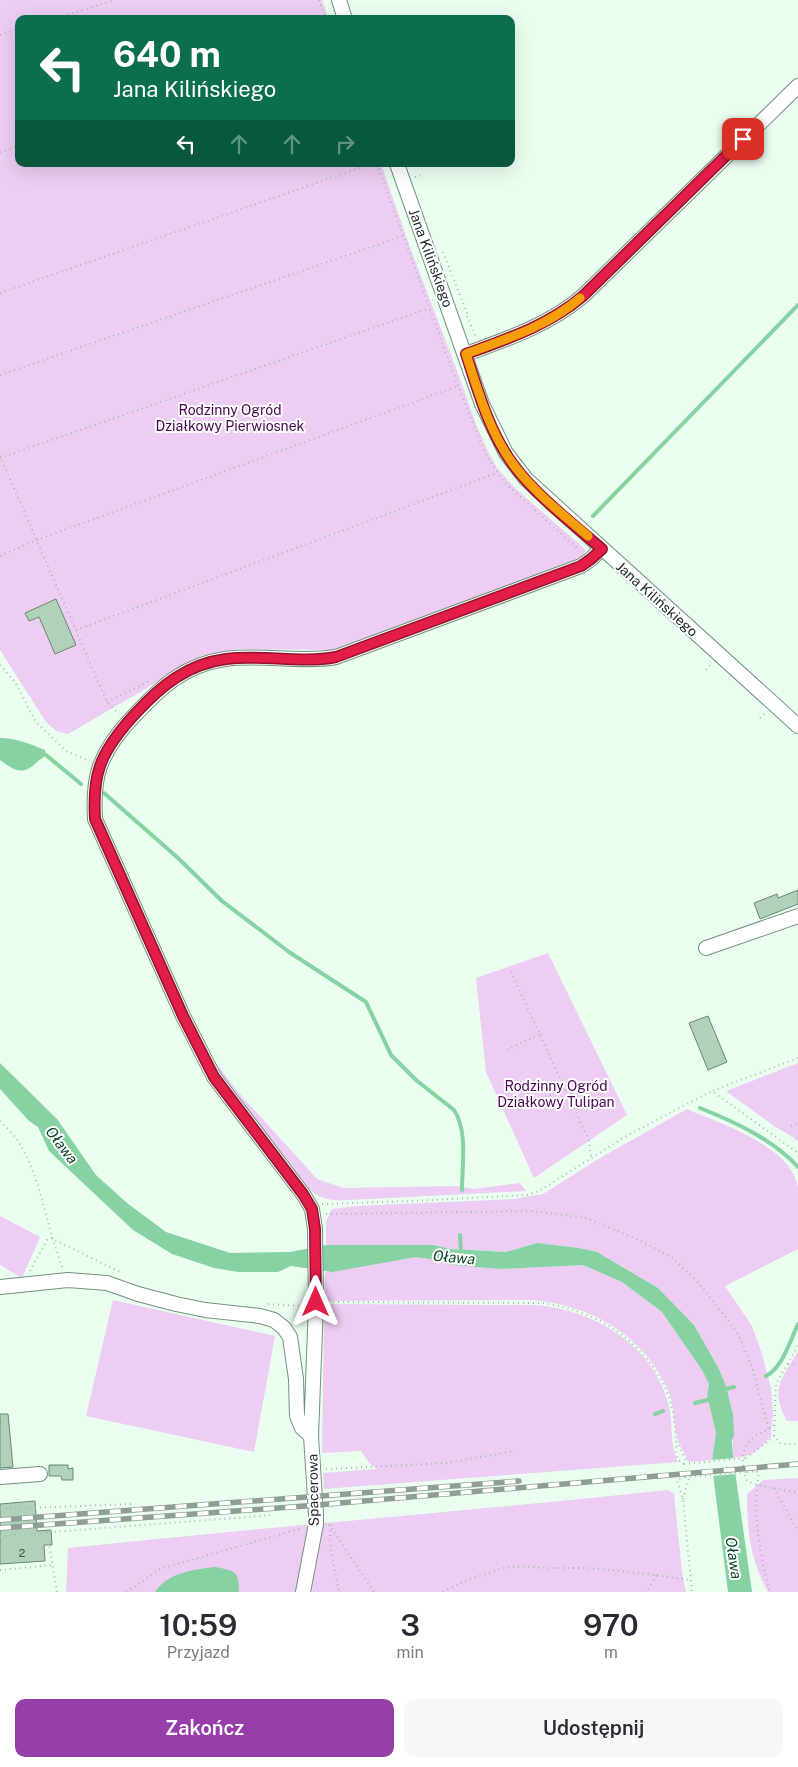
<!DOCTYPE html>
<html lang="pl">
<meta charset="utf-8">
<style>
body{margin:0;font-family:"Public Sans",sans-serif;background:#f7f7f7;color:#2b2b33;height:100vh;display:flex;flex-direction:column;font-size:19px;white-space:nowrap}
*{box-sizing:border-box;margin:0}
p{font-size:16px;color:#7c7c81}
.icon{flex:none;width:28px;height:28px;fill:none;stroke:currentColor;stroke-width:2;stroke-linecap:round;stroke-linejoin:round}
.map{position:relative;height:1592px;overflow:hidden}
.panel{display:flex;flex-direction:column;background:#fff;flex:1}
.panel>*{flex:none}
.banner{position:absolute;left:15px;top:15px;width:500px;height:152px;border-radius:10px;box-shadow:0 5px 20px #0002;background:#0b6e4f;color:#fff;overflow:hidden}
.pin{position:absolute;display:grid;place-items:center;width:42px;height:42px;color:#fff;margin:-21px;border-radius:10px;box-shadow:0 2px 8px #0006}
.me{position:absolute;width:55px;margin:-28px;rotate:0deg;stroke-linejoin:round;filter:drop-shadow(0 0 4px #0008)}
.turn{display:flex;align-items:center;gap:18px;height:105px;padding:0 15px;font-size:22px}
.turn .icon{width:65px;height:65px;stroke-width:2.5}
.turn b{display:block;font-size:35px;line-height:42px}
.lanes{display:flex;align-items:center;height:48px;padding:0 15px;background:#0003;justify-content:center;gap:25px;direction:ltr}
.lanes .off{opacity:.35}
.eta{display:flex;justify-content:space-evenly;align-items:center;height:85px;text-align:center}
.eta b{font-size:30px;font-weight:600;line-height:35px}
.button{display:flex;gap:10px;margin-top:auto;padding:10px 15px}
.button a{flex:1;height:58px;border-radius:10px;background:#973eaa;color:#fff;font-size:20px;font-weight:600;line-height:58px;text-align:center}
.button a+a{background:#f7f7f7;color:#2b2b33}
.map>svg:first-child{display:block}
.green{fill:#edcdf3}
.water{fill:#86d2a2}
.pier{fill:#eafef0}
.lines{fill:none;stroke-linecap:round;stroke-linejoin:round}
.stream{stroke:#86d2a2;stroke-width:4}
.building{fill:#b0d1ba;stroke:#698873}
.minor-casing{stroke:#73927d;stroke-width:16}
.path{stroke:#a8baad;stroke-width:2;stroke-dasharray:1 4;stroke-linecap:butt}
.minor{stroke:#fff;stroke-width:14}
.rail-casing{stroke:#8d9e92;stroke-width:5.5}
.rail{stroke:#fff;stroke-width:4;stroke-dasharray:11;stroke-linecap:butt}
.path-bridge{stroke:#a8baad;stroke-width:2;stroke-dasharray:1 4;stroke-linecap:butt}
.route-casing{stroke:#92132f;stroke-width:12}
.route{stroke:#e11d48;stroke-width:9}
.slow{stroke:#f59e0b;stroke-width:9}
.labels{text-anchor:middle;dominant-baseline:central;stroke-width:4;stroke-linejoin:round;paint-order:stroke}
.number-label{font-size:11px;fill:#415346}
.street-label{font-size:14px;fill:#1c2920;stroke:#fff}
.park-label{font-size:14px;fill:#470653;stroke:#fff}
.water-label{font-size:15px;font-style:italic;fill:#0c4829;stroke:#fff}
</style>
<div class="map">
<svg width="798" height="1592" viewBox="0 0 798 1592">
<rect width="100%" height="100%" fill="#eafef0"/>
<path class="green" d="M 0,0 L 322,0 L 329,19 L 19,19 L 19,164 L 381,164 L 411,250 L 456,368 L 477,427 L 488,451 L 497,468 L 515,488 L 585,549 L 584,557 L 336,650 L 237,649 L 202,656 L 68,734 L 56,731 L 46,722 L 0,650 Z
M 548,953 L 627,1115 L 534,1178 L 486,1072 L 476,978 Z
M 209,1054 L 238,1092 L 317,1179 L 343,1188 L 456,1186 L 474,1189 L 520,1183 L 526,1191 L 350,1200 C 326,1201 318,1199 301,1181 L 219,1074 Z
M 798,1063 L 798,1142 L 793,1137 L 774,1126 L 726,1091 Z
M 687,1109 C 721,1124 792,1146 798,1188 C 798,1208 798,1230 798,1249 L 725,1286 L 752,1326 L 762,1354 L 771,1388 L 773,1413 L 771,1437 C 758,1450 752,1457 733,1458 L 733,1414 L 726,1386 L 719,1369 L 694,1325 L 658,1288 L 597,1252 L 579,1248 L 537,1243 L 506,1252 L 451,1249 L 434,1245 L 326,1245 L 326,1221 L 332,1209 L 354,1206 L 513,1199 L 543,1194 L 600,1158 Z
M 0,1216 L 40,1237 L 22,1278 L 0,1265 Z
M 416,1257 L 437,1260 L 451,1265 L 505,1269 L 583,1265 L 622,1282 L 662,1312 L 702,1370 L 709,1384 L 707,1395 L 716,1433 L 712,1460 L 688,1462 C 686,1455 681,1449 678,1441 C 673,1426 675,1408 669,1393 C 645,1335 592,1306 533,1300 L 327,1301 L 324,1299 L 325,1272 Z
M 113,1300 L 275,1336 L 254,1452 L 86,1416 Z
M 332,1304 L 535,1305 C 592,1309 653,1344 668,1403 C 674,1423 669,1444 678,1462 L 324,1489 L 323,1473 L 377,1469 L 370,1464 L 361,1451 L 322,1453 L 324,1310 Z
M 798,1351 L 798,1421 L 787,1421 C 769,1389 782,1379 798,1351 Z
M 798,1478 L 798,1592 L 768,1592 C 750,1560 747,1530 747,1494 L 763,1480 Z
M 668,1490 L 674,1494 L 682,1572 L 686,1592 L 66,1592 L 68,1548 C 268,1527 468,1511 668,1490 Z"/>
<path class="water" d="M 0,738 C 16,738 30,744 45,750 L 46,755 C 43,758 40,759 37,762 C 23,776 15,771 0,760 Z
M 0,1063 L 57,1119 L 96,1175 L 127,1203 L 166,1232 L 230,1253 L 290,1252 L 326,1245 L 434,1245 L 451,1249 L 506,1252 L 537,1243 L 579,1248 L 597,1252 L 658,1288 L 694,1325 L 719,1369 L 726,1386 L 733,1414 L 734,1435 L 732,1441 L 733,1457 L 752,1592 L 728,1592 L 714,1482 L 712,1460 L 716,1433 L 707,1395 L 709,1384 L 702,1370 L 662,1312 L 622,1282 L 583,1265 L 501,1269 L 451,1265 L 437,1260 L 416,1257 L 332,1272 L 291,1266 L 278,1272 L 238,1272 L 214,1268 L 172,1254 L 133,1230 L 49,1151 L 38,1127 L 29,1121 L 0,1089 Z
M 215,1567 C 235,1571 239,1570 239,1592 L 155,1592 C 169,1572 192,1570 215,1567 Z"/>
<path class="pier" d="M 736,1458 L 738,1474 L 711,1476 L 709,1460 Z"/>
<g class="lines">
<path class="stream" d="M 593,516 L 798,305
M 46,755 L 81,784
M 104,793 L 178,858 L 222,901 L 289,952 L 366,1002 L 391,1055 L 416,1080 L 454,1110 C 468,1131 462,1165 462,1190
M 700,1108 C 735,1122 772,1139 798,1167
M 460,1235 L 461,1253
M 766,1376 C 783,1367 790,1341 798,1324
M 722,1390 L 734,1387
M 695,1403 L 712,1399
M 655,1414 L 663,1411"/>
</g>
<path class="building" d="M 56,599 L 76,645 L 55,654 L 39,617 L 29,621 L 25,613 Z
M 798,890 L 798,904 L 760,919 L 754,903 L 777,894 L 778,898 Z
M 708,1016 L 727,1062 L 708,1070 L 689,1023 Z
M 0,1414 L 8,1414 L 13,1467 L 0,1468 Z
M 49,1465 L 68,1465 L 68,1469 L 73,1468 L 73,1480 L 62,1480 L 61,1476 L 49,1476 Z
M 35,1501 L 37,1531 L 51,1530 L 52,1545 L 44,1545 L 45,1561 L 0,1564 L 0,1504 Z"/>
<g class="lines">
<g class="minor-casing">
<path id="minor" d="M 339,0 L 345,19
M 397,164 L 482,404 L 506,453 L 526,479 L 798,726
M 466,354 C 507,339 549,325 583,296 L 798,86
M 706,948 L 798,916
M 0,1287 L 68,1280 L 107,1283 L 138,1294 L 176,1304 L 205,1310 L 260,1316 L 274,1320 L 284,1328 L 290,1337 L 296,1379 L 297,1416 L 302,1428 L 311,1436
M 0,1477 L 40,1474
M 303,1592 L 316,1524 L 316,1514 L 311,1436 L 316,1303 L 315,1229 L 312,1209 L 303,1194 L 214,1077 L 183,1016 L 95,819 C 94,802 94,783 100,766 C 107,748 120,730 134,716 C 161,687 184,665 225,659 C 262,654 300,663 336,657 L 581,566 L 591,559 L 601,549"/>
</g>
<path class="path" d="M 319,0 L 326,19
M 53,19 L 115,0
M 0,35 L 19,29
M 0,152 L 19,146
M 377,164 L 458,386 L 485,453 L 503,481 L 579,550
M 415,177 L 422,175
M 443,252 L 467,313 L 466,317
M 0,293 L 371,164
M 467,316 L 476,337
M 0,375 L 403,236
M 0,456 L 107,702 L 119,714
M 0,458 L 430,308
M 0,556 L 37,540 L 458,386
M 76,630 L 497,473
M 0,665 L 15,682 L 36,722 L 66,751 L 89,761
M 706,670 L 711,664
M 107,702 L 150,681
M 760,718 L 765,713
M 511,972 L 589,1141 L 591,1157
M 507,1050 L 540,1034
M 798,1058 L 712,1091 L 798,1153
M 518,1110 L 565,1088
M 0,1121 C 6,1127 13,1134 18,1141 C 42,1179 46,1228 63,1269
M 791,1126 L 798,1124
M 322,1204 L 412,1201 L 527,1195 L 539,1191 L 628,1135 L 712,1091
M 326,1214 L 534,1211 L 586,1218 L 639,1240 L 673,1258 L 680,1265 L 698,1282 L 730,1323 L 740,1338 L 753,1370 L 769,1430
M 51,1238 L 122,1273
M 30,1271 L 47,1240 L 51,1238
M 328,1302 L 541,1303 C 594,1309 644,1340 666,1390 C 675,1409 676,1433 676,1454 L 678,1460 L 684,1464
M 268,1304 L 303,1306
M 798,1346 L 776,1384 L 774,1436 L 781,1444 L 798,1444
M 788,1364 L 798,1364
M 774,1425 C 768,1431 761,1432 754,1437 C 740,1447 741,1466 747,1481 L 757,1485 L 798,1493
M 676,1441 L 687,1462
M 746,1458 L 774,1437
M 326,1469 L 446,1463 L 515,1451
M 747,1472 L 756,1471 L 759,1473 C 752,1508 760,1558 770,1592
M 685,1477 L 677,1480 L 683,1499 L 692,1592
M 774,1488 L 798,1531
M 683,1499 L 689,1478
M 0,1509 L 133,1504
M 329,1524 L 374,1592
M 331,1525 L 330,1544 L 339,1592
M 47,1532 L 57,1592
M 0,1536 L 273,1515
M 0,1537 L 0,1541
M 0,1570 L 54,1565
M 657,1575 L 690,1580
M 126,1592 L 160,1569 L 303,1528
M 443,1592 L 467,1580 L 504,1568 L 522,1566 L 547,1568 L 588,1568 L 657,1575 L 646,1592"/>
<use href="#minor" class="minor"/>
<g class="rail-casing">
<path id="rail" d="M 0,1520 L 519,1481
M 0,1528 L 305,1506 L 798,1464"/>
</g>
<use href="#rail" class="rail"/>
<path class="path-bridge" d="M 684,1464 L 746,1458
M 685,1477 L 747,1472"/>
</g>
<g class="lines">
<g class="route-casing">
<path id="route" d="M 316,1302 L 315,1229 L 312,1209 L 303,1194 L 214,1077 L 183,1016 L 95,819 C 94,802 94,783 100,766 C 107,746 122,728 136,713 C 161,686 187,664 226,659 C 262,654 300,664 336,657 L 581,566 L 591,559 L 602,549 C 572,523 535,495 512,463 C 489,431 478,391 466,354 C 507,339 549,325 583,296 L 743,139"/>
</g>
<use href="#route" class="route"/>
<path class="slow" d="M 580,298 C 548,326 506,339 466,354 C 478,391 489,431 513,464 C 533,491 562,514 588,536"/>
</g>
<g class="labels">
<g class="number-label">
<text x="22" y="1553">2</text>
</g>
<g class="street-label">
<text transform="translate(431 258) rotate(70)">Jana Kilińskiego</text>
<text transform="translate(657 599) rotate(42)">Jana Kilińskiego</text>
<text transform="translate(313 1490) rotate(-91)">Spacerowa</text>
</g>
<g class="park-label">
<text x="230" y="410">Rodzinny Ogród<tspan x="230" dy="16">Działkowy Pierwiosnek</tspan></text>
<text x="556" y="1086">Rodzinny Ogród<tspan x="556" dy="16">Działkowy Tulipan</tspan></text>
</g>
<g class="water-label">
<text transform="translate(62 1145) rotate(53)">Oława</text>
<text transform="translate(454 1257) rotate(5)">Oława</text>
<text transform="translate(734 1558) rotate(82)">Oława</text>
</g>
</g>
</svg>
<div class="pin" style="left:743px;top:139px;background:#d93025"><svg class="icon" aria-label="arrive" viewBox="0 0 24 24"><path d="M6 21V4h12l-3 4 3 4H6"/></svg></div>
<svg class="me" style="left:316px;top:1302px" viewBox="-20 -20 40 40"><path d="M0-17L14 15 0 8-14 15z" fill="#e11d48" stroke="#fff" stroke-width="4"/></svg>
<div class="banner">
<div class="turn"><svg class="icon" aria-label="left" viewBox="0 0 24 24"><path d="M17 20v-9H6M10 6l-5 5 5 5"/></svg><div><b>640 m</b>Jana Kilińskiego</div></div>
<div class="lanes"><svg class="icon" aria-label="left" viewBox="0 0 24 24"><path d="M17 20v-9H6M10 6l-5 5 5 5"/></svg><svg class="icon off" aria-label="ahead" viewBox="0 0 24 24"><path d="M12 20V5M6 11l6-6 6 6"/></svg><svg class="icon off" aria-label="ahead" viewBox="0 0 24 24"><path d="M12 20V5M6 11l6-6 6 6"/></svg><svg class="icon off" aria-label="right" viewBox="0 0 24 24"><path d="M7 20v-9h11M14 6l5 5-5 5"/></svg></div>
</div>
</div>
<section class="panel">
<div class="eta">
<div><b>10:59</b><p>Przyjazd</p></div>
<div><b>3</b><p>min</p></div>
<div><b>970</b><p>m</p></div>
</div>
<div class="button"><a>Zakończ</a><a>Udostępnij</a></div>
</section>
